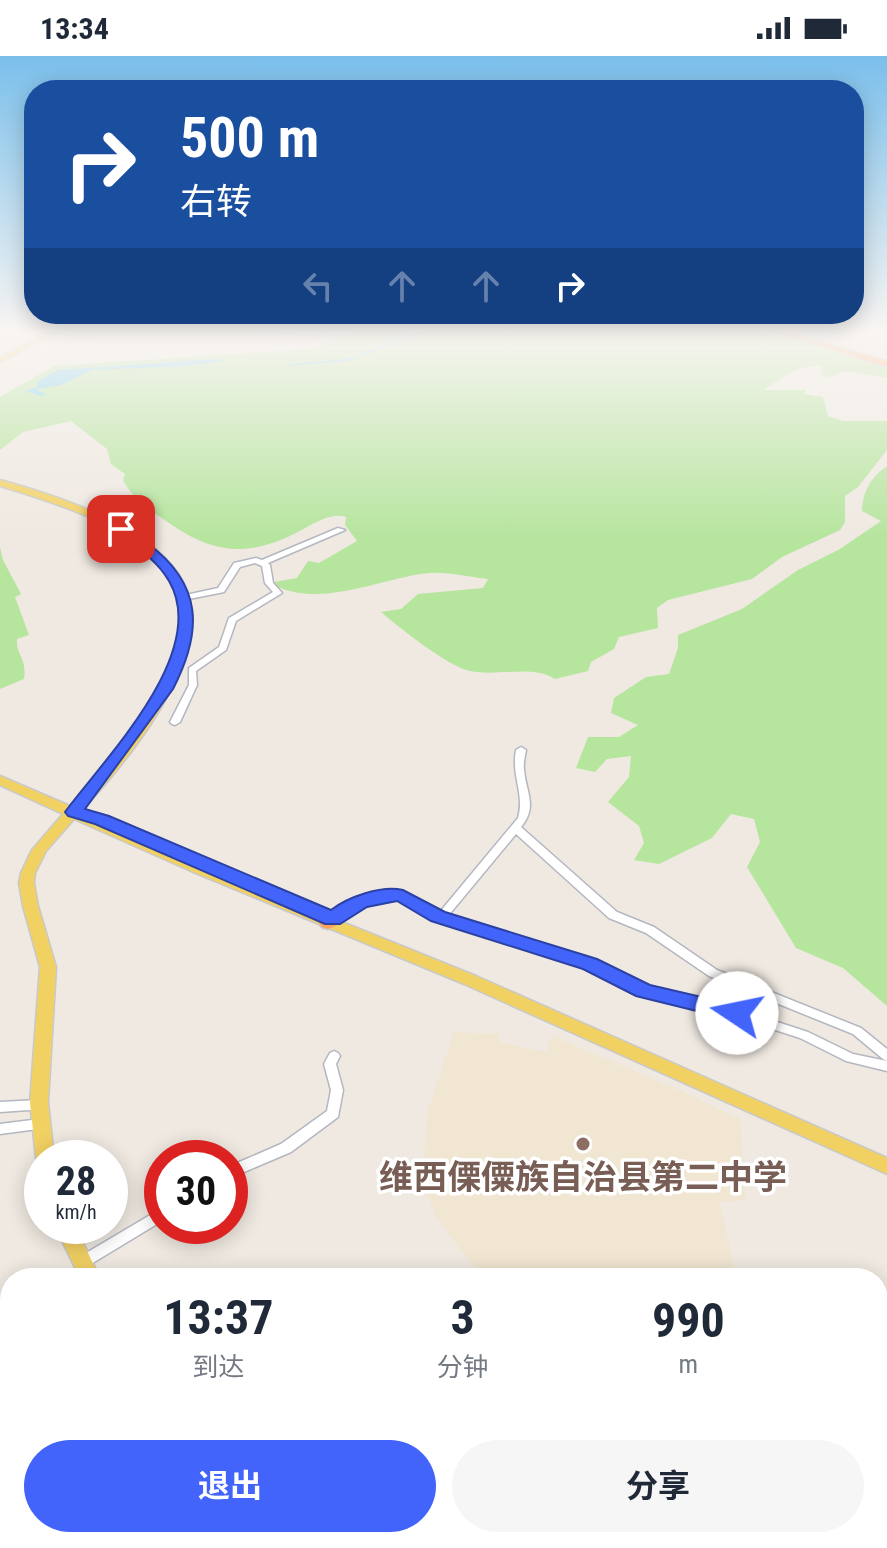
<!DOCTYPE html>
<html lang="zh">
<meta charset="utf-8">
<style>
body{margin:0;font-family:"Roboto Condensed","Noto Sans SC",sans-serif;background:#f6f6f7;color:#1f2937;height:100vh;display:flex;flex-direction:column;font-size:30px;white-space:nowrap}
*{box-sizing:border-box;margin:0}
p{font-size:26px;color:#747a83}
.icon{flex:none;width:44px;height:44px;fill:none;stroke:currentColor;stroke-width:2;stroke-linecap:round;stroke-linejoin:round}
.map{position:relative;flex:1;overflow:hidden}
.drawer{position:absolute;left:0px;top:1212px;width:888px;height:280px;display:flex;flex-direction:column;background:#fff;border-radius:32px 32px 0 0;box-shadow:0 4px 20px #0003}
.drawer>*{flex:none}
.top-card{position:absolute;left:24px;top:24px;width:840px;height:244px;border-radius:32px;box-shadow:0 4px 20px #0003;background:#1a4fa0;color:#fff;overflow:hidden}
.speed{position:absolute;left:24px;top:1084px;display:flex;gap:16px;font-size:40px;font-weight:700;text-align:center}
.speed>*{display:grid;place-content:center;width:104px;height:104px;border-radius:50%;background:#fff;box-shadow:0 4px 20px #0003;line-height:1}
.speed small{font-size:20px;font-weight:400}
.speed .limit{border:12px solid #d22;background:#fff;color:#111}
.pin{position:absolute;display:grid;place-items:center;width:68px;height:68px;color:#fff;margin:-34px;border-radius:16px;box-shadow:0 4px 12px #0006}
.me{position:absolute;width:88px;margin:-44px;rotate:281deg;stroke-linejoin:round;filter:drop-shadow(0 0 6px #0008)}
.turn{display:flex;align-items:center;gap:28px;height:168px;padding:0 24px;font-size:36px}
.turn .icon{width:104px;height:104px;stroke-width:2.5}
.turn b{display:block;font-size:56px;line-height:68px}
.lanes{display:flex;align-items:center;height:76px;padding:0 24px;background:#0003;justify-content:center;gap:40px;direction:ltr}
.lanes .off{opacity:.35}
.eta{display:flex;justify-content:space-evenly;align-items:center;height:136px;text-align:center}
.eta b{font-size:48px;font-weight:700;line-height:56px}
.action{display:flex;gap:16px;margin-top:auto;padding:16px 24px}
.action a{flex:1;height:92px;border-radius:48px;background:#4264fb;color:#fff;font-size:32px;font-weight:700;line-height:92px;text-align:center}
.action a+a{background:#f6f6f7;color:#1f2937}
.status{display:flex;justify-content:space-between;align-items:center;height:56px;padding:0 40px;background:#fff;direction:ltr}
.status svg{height:22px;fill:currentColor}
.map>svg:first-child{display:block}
.education{fill:#f0e6d1}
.green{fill:#b6e59e}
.pitch{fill:#c9ec9a}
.water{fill:#75cff0}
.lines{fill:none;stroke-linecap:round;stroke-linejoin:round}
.stream{stroke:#75cff0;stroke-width:2}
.river{fill:#75cff0;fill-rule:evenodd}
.minor-casing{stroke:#b4b7c1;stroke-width:3}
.major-casing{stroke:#c9c9c9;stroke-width:3}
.highway-casing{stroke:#c9c9c9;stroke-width:3}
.minor{fill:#fff;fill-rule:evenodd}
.major{fill:#f2d163;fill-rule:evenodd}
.highway{fill:#ffa35c;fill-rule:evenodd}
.route{fill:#4264fb;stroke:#2b41a3;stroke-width:2}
.education-dot{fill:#8d6e63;stroke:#fff;stroke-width:3}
.labels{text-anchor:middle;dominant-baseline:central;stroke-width:7;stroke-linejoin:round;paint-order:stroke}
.near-education-label{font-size:34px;font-weight:bold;fill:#785e54;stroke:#fff}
</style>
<div class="status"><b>13:34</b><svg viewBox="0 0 49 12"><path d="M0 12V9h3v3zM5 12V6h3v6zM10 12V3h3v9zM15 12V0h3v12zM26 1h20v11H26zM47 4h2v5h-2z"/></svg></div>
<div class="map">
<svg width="887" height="1492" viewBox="0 0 887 1492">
<rect width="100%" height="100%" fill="#efe9e1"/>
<path class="education" d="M 454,976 L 499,978 L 499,986 L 546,996 L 552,980 L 672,1031 L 740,1063 L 745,1144 L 719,1146 L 737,1222 L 477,1222 L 480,1219 L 437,1162 L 422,1126 L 428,1054 Z
M 295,1482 L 796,1482 L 806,1492 L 301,1492 Z"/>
<path class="green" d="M 366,273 L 755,273 L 887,311 L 887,322 L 845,315 L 830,321 L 823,320 L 821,310 C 798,308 783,322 764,334 L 806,334 L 804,338 L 823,341 L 828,360 L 843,365 L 887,365 L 887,394 L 858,431 L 845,440 L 845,466 L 840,474 L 782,501 L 752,523 L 668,544 L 657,552 L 658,572 L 619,581 L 614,593 L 591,606 L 588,615 L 555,623 C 532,608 497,621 470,615 C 447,610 400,572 381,556 L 401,553 L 418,538 L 483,532 L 488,523 C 466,521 443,514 421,518 C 375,525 320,551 276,530 L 274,526 L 297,522 L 308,505 L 319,507 L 357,485 L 345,469 L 346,461 C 331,456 313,468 300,475 C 251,500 218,500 172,469 C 153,456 134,445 123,424 L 125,418 L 111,408 L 107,393 L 71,365 L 23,376 L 0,394 L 0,341 L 54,310 L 307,293 Z
M 887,410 L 887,950 L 843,912 L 796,892 L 747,811 L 760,786 L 754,763 L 731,758 L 712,782 L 659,808 L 634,804 L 644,787 L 639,770 L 608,746 L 629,721 L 631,700 L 607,703 L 595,716 L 576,712 L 588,681 L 619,681 L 638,669 L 611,657 L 614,642 L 646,621 L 669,618 L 678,592 L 678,579 L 742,553 L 798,514 L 840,493 L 881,465 L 862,455 C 863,435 870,422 887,410 Z
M 0,491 L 3,504 L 21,538 L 15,541 L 29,579 L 17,583 C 16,600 27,601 24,623 L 0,633 Z"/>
<path class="pitch" d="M 454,1482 L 583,1482 L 592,1492 L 442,1492 Z"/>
<path class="water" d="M 217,303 L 225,305 L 186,310 L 92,314 L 61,329 L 36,333 L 47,339 L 41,340 L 25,335 L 37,331 L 37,326 L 57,314 Z"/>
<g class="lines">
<path class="stream" d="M 291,309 L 348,304 L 428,273"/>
<path class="river" d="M 0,1257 L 10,1261 L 10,1286 L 0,1282 Z
M 126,1482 L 154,1482 L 158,1492 L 130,1492 Z"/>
<g class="minor-casing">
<path id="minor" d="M 52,273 L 90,278 L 93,280 L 90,282 L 50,276 L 50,274 Z
M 264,273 L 325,276 L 377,273 L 325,280 L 267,275 Z
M 338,472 L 345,474 L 268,507 L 270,509 L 273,527 L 282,537 L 236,565 L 226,594 L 196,615 L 197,629 L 180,666 L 175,669 L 172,668 L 170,666 L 189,629 L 189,612 L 219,591 L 229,562 L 273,536 L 265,527 L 262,510 L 255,507 L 240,511 L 224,536 L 184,544 L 181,544 L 181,540 L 218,532 L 234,507 L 256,502 L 262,504 Z
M 521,691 L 526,694 C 525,701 523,707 524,714 C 526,736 538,751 521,771 L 617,856 L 654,871 L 717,914 L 861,972 L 887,993 L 887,1005 L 883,1003 L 853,978 L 709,920 L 646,877 L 609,862 L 516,778 L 448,860 L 594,905 L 647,932 L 741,954 L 808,976 L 853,998 L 887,1005 L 887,1015 L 846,1005 L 800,982 L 735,961 L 640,938 L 586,911 L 434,864 L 401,844 L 365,848 L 337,866 L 329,866 L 327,863 L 329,860 L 358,842 L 403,836 L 439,857 L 518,762 C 525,738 511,720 516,694 Z
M 334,995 L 338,997 L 340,1000 L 336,1008 L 343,1034 L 338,1061 L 291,1096 L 230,1122 L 230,1110 L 281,1088 L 327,1055 L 331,1034 L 324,1008 L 330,997 Z
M 39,1044 L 44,1045 L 46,1049 L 44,1053 L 0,1056 L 0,1046 Z
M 40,1063 L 45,1064 L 47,1068 L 45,1072 L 0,1078 L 0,1068 Z
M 162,1152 L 162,1165 L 86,1211 L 81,1213 L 76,1211 L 74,1207 L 76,1203 Z"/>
</g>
<g class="major-casing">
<path id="major" d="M 52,273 L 61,273 L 0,307 L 0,302 Z
M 0,424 C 59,440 167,474 188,538 C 210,606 125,708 81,755 L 201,809 L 476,920 L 887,1102 L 887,1118 L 464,928 L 191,815 L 74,763 L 46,795 L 35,817 L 34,827 L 38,850 L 56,911 L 48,1046 L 54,1102 L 42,1102 L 42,1109 L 38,1107 L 36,1102 L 30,1046 L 40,911 L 23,850 L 19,827 L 21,817 L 32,794 L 63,758 L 0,729 L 0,720 L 70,750 C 106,713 180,623 181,570 C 181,549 174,529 162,512 C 131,469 49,445 0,430 Z
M 55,1170 L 75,1170 L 100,1222 L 80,1222 Z
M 0,1432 L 10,1439 L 10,1475 L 0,1469 Z
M 10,1477 L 10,1482 L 33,1482 L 37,1492 L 12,1492 L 8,1482 Z
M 243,1482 L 270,1482 L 274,1492 L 247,1492 Z"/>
</g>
<g class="highway-casing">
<path id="highway" d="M 765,273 L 778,273 L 887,305 L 887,311 Z
M 333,857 L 339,859 L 342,863 L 334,871 L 328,873 L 322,871 L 319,867 L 327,859 Z"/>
</g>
<use href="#minor" class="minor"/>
<use href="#major" class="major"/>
<use href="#highway" class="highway"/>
</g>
<linearGradient id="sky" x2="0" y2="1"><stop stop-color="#7abfeb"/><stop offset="0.57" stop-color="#f8f5f2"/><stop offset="1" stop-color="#f8f5f2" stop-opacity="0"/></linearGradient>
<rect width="887" height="482" fill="url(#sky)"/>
<path class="route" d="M 116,470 C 128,468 138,479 147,487 C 203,528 203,575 173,633 L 85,753 L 109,760 L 331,854 C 348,841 381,829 403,834 L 445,856 L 597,903 L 650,929 L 745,951 L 748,957 L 745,963 L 737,965 L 636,940 L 583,913 L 431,865 L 397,845 L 367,851 L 340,868 L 325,868 L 95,768 L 68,760 L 65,756 L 68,752 C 108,699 210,595 169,525 C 157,504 135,490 116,476 Z"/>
<circle class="education-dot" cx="583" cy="1088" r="8"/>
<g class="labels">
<g class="near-education-label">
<text x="583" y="1121">维西傈僳族自治县第二中学</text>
</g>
</g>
</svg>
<div class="speed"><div>28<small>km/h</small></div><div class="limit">30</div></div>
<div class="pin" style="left:121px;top:473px;background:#d93025"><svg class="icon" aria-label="arrive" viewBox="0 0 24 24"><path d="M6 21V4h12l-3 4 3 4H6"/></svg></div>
<svg class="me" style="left:737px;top:957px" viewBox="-20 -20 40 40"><circle r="19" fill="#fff"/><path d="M0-13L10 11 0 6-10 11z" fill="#4264fb"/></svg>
<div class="top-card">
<div class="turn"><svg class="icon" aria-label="right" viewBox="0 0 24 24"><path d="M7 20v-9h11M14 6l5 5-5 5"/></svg><div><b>500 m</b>右转</div></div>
<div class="lanes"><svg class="icon off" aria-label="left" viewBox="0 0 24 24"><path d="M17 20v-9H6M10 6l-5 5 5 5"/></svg><svg class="icon off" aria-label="ahead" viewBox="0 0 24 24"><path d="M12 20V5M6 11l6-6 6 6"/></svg><svg class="icon off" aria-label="ahead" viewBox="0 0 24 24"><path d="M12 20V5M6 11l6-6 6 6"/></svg><svg class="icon" aria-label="right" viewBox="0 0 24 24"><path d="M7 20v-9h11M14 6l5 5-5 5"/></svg></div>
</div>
<section class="drawer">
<div class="eta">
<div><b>13:37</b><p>到达</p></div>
<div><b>3</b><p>分钟</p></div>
<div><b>990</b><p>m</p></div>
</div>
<div class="action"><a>退出</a><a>分享</a></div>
</section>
</div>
